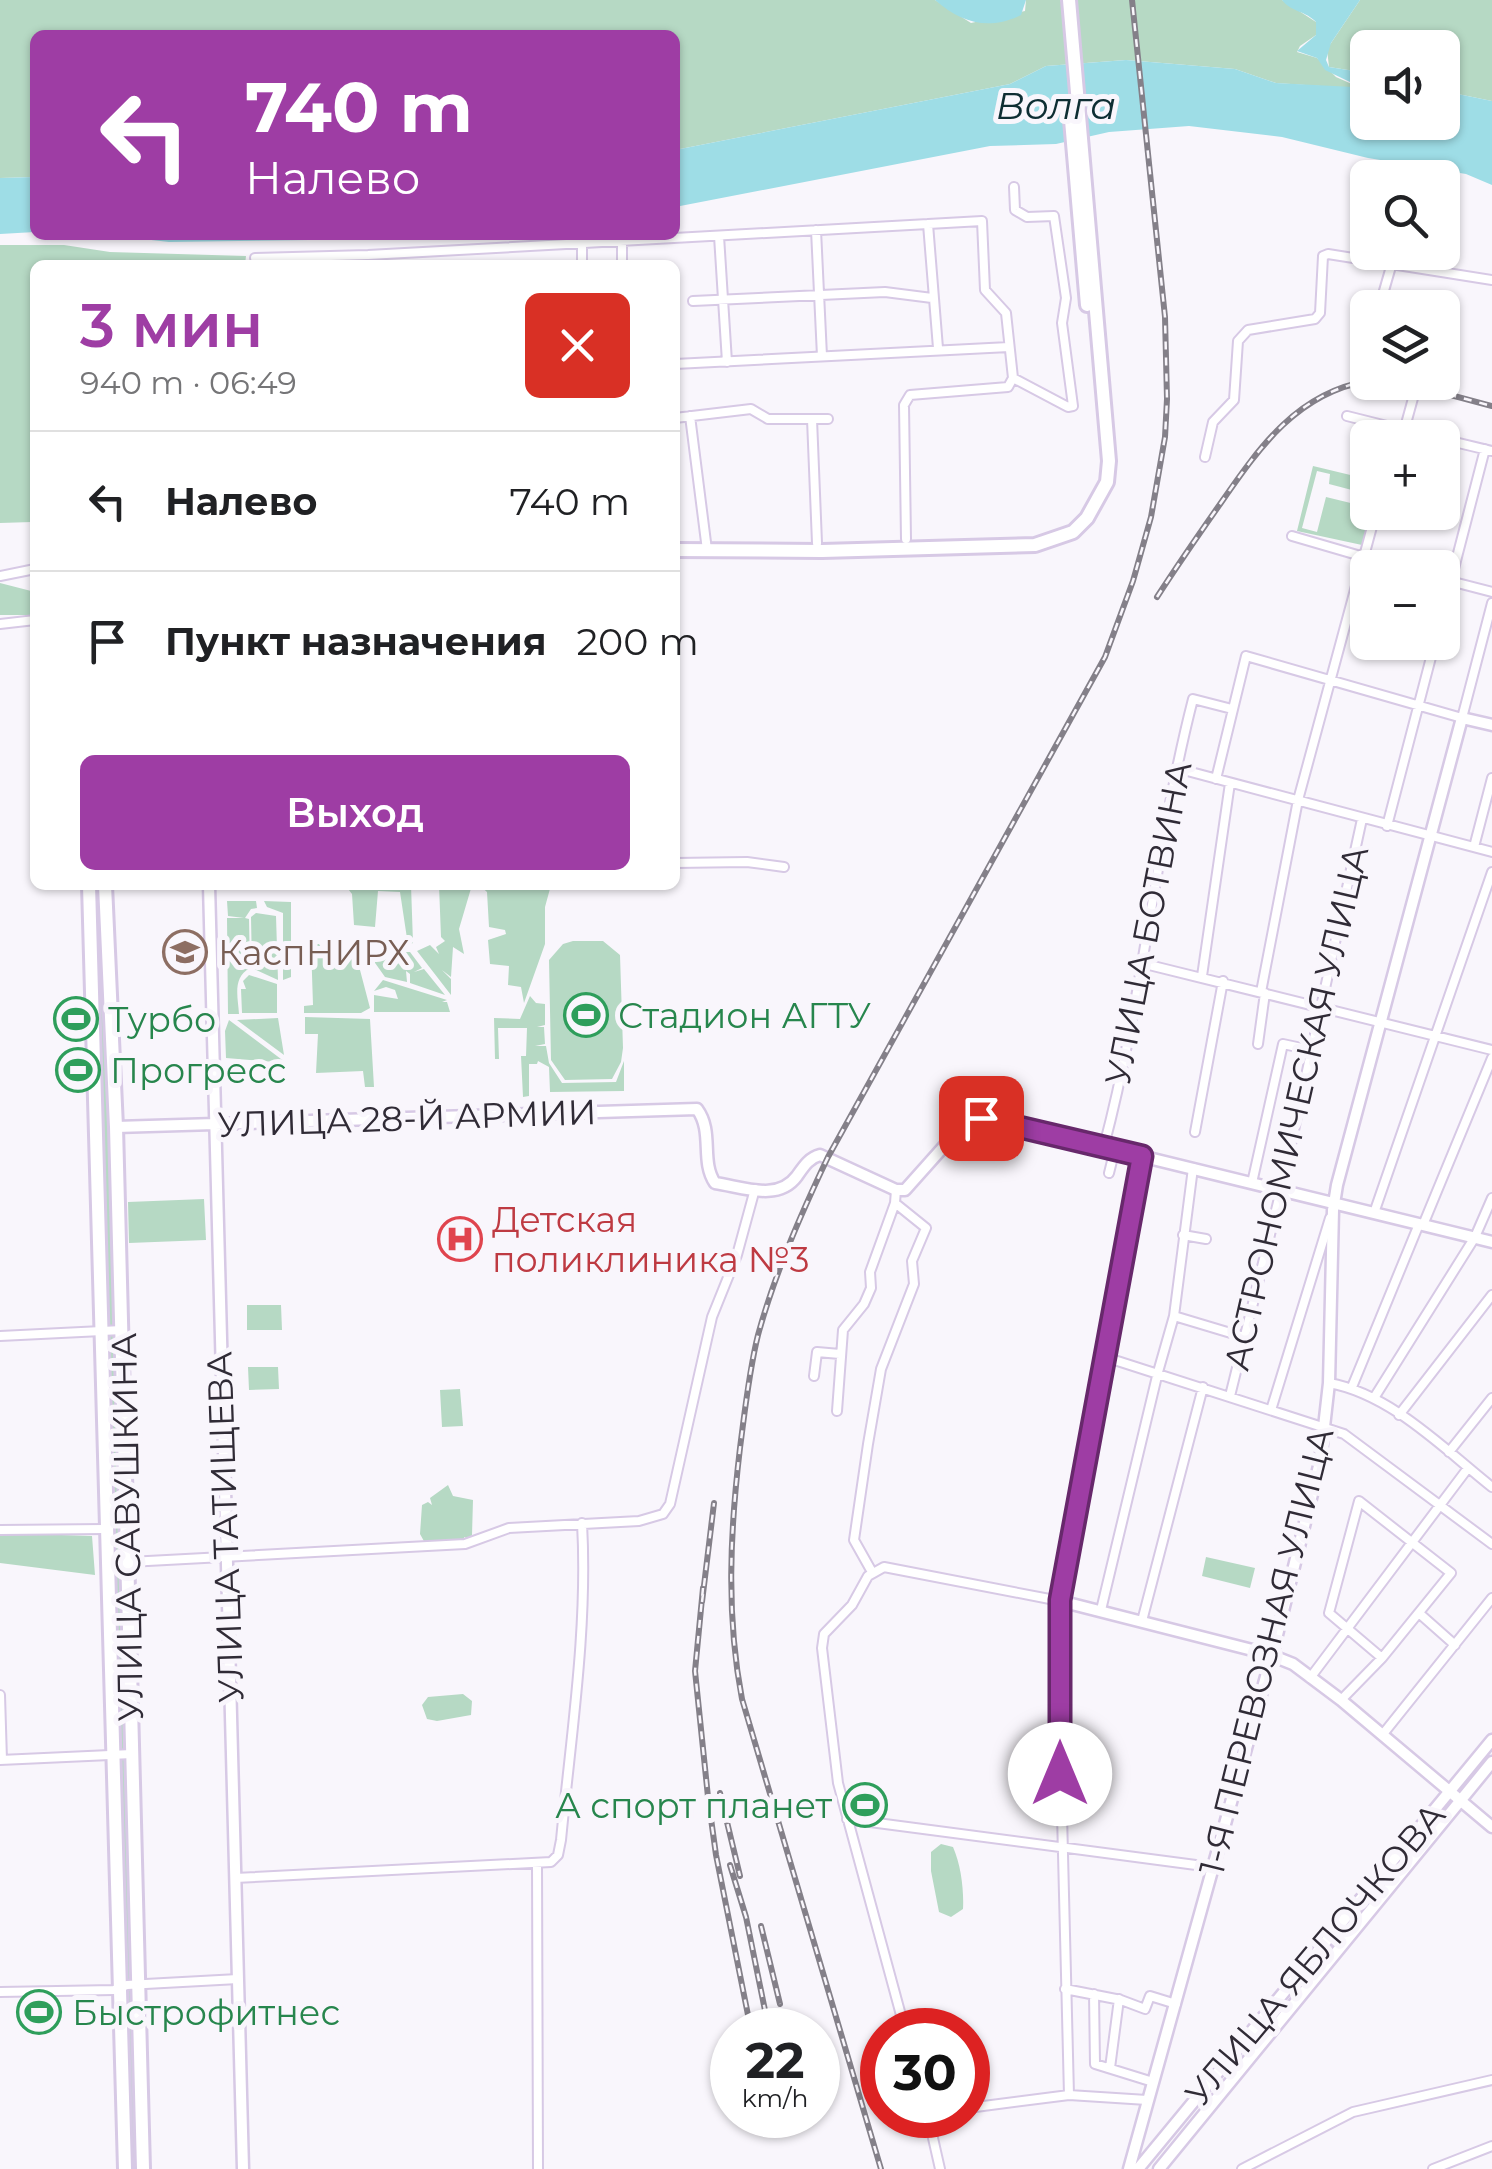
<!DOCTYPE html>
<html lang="ru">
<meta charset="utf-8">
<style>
body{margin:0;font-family:Montserrat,sans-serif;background:#f6f6f6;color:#202124;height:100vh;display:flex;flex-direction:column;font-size:38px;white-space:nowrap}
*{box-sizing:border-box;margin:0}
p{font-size:32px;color:#757577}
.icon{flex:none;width:55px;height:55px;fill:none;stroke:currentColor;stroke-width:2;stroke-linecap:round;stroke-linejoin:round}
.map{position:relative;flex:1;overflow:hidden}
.details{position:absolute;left:30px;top:260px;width:650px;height:630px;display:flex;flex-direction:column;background:#fff;border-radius:15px;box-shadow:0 2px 8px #0004}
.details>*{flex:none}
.top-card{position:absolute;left:30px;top:30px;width:650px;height:210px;border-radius:15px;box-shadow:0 2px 8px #0004;background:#9e3da4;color:#fff;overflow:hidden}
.tools{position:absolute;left:1350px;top:30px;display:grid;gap:20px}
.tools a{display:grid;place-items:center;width:110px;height:110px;border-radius:15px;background:#fff;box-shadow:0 2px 8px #0004;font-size:50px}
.speed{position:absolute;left:710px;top:2008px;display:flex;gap:20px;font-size:50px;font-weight:700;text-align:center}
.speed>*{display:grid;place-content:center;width:130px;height:130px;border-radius:50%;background:#fff;box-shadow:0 2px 8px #0004;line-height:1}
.speed small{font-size:25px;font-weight:400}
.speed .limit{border:15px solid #d22;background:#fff;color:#111}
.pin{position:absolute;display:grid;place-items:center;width:85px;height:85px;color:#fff;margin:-42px;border-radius:20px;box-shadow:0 5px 15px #0006}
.me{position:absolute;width:110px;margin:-55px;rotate:0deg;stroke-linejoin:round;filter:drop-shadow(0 0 8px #0008)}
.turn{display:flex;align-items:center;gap:35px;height:210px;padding:0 50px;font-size:45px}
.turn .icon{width:130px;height:130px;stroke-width:2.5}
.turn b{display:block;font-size:70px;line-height:85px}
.round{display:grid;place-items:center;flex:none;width:105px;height:105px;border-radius:15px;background:#f6f6f6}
.head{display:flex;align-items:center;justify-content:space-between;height:170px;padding:0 50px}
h1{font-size:60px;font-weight:600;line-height:75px;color:#9e3da4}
.action{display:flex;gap:20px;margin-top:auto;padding:20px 50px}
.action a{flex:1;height:115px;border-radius:15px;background:#9e3da4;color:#fff;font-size:40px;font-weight:600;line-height:115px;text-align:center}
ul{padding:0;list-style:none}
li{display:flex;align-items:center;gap:30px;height:140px;padding:0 50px;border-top:2px solid #e0e0e0}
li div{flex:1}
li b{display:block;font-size:38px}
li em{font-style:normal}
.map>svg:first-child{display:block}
.green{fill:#b6d9c4}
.water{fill:#9edde6}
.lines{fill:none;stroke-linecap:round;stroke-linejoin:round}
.minor-casing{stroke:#d7c9e5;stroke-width:12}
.major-casing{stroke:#d7c9e5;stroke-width:15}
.highway-casing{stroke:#d7c9e5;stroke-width:18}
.minor{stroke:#fff;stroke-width:8}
.major{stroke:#fff;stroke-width:10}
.highway{stroke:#fff;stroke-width:12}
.rail-casing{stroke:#848089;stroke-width:6}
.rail{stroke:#f9f6fc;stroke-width:2.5;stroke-dasharray:8;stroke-linecap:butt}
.route-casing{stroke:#67286b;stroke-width:25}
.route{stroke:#9e3da4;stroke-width:18}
.labels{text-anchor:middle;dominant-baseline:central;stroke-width:10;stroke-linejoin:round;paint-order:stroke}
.street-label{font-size:35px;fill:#302b36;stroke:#f9f6fc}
.education-label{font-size:35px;fill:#785e54;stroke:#f9f6fc;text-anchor:start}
.leisure-label{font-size:35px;fill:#27864d;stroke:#f9f6fc;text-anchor:start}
.health-label{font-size:35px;fill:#be3a42;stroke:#f9f6fc;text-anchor:start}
.water-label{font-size:38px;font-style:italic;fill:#0e2e33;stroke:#f9f6fc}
</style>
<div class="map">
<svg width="1492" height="2169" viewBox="0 0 1492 2169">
<rect width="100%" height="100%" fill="#f9f6fc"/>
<path class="green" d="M 0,0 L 935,0 L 971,23 L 1025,11 L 1026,0 L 1282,0 L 1316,22 L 1316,35 L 1300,46 L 1297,52 L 1317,58 L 1336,77 L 1354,85 L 1350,88 L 1276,83 L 1235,69 L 1126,60 L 1046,66 L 1010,84 L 675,150 L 675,35 L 35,35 L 35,177 L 0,178 Z
M 1360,0 L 1492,0 L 1492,101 L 1443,91 L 1442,48 L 1368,48 L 1367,73 L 1329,67 L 1327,49 Z
M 0,245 L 64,245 L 110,252 L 246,256 L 245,265 L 35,265 L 35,506 L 32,507 L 32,522 L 0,523 Z
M 1313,466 L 1367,479 L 1367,494 L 1329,484 L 1330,474 L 1317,471 L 1302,528 L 1317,532 L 1326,497 L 1367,507 L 1368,512 L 1371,513 L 1362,545 L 1297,531 Z
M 0,583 L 35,592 L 35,615 L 0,615 Z
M 90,885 L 103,885 L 143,2169 L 125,2169 Z
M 345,885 L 411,885 L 413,943 L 408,945 L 400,892 L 378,891 L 375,927 L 354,925 L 352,894 Z
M 439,885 L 472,885 L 459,929 L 464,954 L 453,947 L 451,977 L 442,970 L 451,979 L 451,995 L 417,951 L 430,945 L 439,954 L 436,947 L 445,941 L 441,937 Z
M 479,885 L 551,885 L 545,907 L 545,944 L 524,1003 L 521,987 L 508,985 L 509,966 L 490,964 L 488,940 L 506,934 L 505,930 L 489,927 L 487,892 Z
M 227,901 L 256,901 L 257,908 L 251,909 L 245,918 L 249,919 L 250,968 C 232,978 238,997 239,1014 L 228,1014 L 227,918 L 244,918 L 228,916 Z
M 264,901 L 291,902 L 291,977 L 283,980 L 283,913 L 267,907 Z
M 256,913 L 276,916 L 278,980 L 252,968 L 251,917 Z
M 573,941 L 603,941 L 620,955 L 623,1048 L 621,1062 L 612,1079 L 565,1080 L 551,1060 L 549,960 L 563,944 Z
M 311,944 L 319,944 L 322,949 L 355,951 L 370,1008 L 361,1013 L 304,1013 L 304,1006 L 313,1005 Z
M 374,951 L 402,951 L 404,955 L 404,952 L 410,952 L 422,968 L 414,972 L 424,969 L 445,995 L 410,983 L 410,974 L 406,971 L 407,982 L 385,977 L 368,953 Z
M 249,975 L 277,984 L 277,1013 L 242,1013 L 241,989 L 246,989 L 243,981 Z
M 383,980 L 447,1000 L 442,1002 L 447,1002 L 450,1012 L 374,1012 L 374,995 L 398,999 L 395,990 L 386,987 L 374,991 Z
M 530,996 L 536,1003 L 545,1004 L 545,1025 L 537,1027 L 544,1027 L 545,1044 L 535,1046 L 546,1046 L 549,1063 L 562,1083 L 616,1082 L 624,1061 L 624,1091 L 550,1092 L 549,1067 L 538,1061 L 537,1064 L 529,1064 L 529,1096 L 523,1097 L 521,1056 L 526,1056 L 527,1028 L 498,1028 L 499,1059 L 495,1059 L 494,1018 L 520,1019 Z
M 305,1017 L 370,1019 L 374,1087 L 365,1087 L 363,1071 L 316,1073 L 318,1034 L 305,1034 Z
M 278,1018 L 284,1055 L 237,1020 Z
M 229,1020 L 281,1059 L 287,1063 L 226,1058 L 225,1031 Z
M 204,1199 L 206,1240 L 129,1243 L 128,1202 Z
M 247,1305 L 281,1305 L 282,1330 L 247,1330 Z
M 248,1367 L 278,1367 L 279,1389 L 249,1390 Z
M 460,1389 L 463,1426 L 442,1427 L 440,1390 Z
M 448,1485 L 453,1496 L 473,1500 L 472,1535 L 469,1539 L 464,1537 L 464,1541 L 425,1543 L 420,1534 L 422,1505 L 428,1502 L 432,1505 L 430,1498 Z
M 0,1533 L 92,1536 L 95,1575 L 0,1563 Z
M 1206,1557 L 1255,1568 L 1250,1588 L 1202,1576 Z
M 463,1694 L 472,1701 L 471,1715 L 437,1721 L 427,1719 L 422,1705 L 428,1697 Z
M 941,1844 L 953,1847 C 961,1865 964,1890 963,1909 L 951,1917 L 939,1912 L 931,1871 L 931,1852 Z"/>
<path class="water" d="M 935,0 L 1026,0 L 1021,15 C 988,31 962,23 935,0 Z
M 1282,0 L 1360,0 L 1331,43 L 1326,60 L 1329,67 L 1367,73 L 1368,122 L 1442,122 L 1443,91 L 1492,101 L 1492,185 L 1466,174 L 1368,158 L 1282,137 L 1189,126 L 1109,132 L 1056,144 L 990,146 L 675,207 L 675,150 L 1010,84 L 1046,66 L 1126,60 L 1235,69 L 1276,83 L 1353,87 L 1352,83 L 1325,70 L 1317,58 L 1297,51 L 1316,35 L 1316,22 C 1306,11 1291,12 1282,0 Z
M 35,177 L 35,232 L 0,234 L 0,178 Z
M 107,235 L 411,235 L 382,239 L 169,242 Z"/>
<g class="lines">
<g class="minor-casing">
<path id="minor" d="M 928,224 L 938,348
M 816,230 L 822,356
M 719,236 L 727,362
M 255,258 L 368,255 L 982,221 L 985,290 L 1006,313 L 1013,378 L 1008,387 L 910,395 L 904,405 L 906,539
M 582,265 L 582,243
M 622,265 L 622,241
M 693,301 L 885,292 L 932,298
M 1379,308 L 1392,263
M 1368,349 L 1364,372 L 1368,374
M 675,364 L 1009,347
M 1013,378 L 1068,407 L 1073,406 L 1062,323 L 1066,298 L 1054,216 L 1027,217 L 1015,210 L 1014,187
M 690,416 L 707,550
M 1347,416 L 1435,438
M 675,418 L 751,409 L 768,419 L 828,419
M 812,419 L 817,543
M 1404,431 L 1415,391 L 1413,382
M 1442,439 L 1492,451
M 1205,457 L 1213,422 L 1234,400 L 1238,341 L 1248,330 L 1315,319 L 1320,313 L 1323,256 L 1328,254 L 1492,280
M 1292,536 L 1402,568
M 0,576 L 35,569
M 1442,579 L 1492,592
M 1442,615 L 1485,449
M 0,624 L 35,620
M 1176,768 L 1492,852
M 1216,779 L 1246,656 L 1462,718 L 1492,603
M 1387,826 L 1435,642
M 1474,847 L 1492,778
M 675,863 L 747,862 L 784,867
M 1141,963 L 1492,1050
M 1202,976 L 1230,783
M 1261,992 L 1298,800 L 1376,512
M 1258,1044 L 1265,993
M 1195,1132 L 1223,981
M 1104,1146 C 1143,999 1155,847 1193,699 L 1232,709
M 1109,1173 L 1115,1149
M 1252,1183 L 1283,1044 L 1311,1050
M 1374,1213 L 1492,872
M 1423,1225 L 1492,1058
M 1183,1235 L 1206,1239
M 1174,1316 L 1244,1337
M 0,1336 L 122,1330
M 1105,1357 L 1344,1434 L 1492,1544
M 814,1376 L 817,1352 L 840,1354
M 1329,1383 C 1391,1394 1444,1449 1492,1487
M 1352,1387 L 1419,1224
M 1230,1396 L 1281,1190 L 1362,819
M 1374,1398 L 1475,1237 L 1492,1198
M 1271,1410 L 1330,1218
M 837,1411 L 843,1330 L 864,1304 L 871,1288 L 870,1272 L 895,1203
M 1399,1415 L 1492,1295
M 1449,1452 L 1492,1398
M 1359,1501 L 1451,1573 L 1382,1658 L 1329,1613 Z
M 0,1530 L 105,1529
M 129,1562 L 465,1544 L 509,1528 L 639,1521 L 663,1514 L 670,1504 L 712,1317 L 737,1255 L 755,1189
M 872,1572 L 854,1540 L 868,1444 L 881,1369 L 914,1284 L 912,1261 L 926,1228 L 895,1203 L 896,1190
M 1101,1610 L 1158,1372 L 1174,1316 L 1193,1168
M 1420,1614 L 1455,1645
M 1142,1621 L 1203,1387
M 1310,1678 L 1468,1468
M 0,1695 L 2,1760
M 1341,1700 L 1382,1658
M 1383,1734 L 1492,1598
M 0,1760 L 132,1754
M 847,1819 L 1211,1867
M 537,1863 L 538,2169
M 235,1878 L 551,1862 L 558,1855 L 561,1840 C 571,1735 588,1628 582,1523
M 1065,1989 L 1121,2000 L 1145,2009 L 1150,1996 L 1176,2004
M 0,1992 L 114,1990 L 127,1985 L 238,1979
M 1094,1994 L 1095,2064 L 1153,2082
M 905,2030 L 838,1783 L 822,1648 L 824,1634 L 852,1605 L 868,1576 L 884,1567 L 1060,1601
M 1110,2068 L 1119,1999
M 1069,2095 L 1061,1774 L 1060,1601 L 1142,1155
M 968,2108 L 1069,2095 L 1147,2100
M 928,2116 L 940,2169
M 1242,2169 L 1353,2112 L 1492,2080
M 1433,2169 L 1492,2146"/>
</g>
<g class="major-casing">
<path id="major" d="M 209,885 L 243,2169
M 116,1127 L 697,1109 C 714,1132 700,1161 715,1183 C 743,1187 778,1202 797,1176 C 804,1166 809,1158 820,1155 L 896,1190 L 905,1190 L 963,1125 L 971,1118 L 981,1117 L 1492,1242
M 1060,1601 L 1268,1654 L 1293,1664 L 1341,1700 L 1492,1827
M 1129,2169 L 1272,1655 L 1320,1462 L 1329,1383 L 1333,1210 L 1337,1185 L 1462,718 L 1492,725
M 1138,2169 L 1492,1740
M 1159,2169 L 1492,1762"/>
</g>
<g class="highway-casing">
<path id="highway" d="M 1071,120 L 1087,305
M 675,550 L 822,551 L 1035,545 L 1073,532 L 1087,518 L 1107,482 L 1109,461 L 1069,0
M 89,885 L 125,2169
M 105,885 L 116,1127 L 143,2169"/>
</g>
<use href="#minor" class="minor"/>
<use href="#major" class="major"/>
<use href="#highway" class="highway"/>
<g class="rail-casing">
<path id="rail" d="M 1402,382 L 1492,406
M 1157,597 C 1177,566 1197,537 1218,507 C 1257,451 1295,393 1368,381
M 703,1588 L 695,1671 L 708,1797 L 716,1855 L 751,2030
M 702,1602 L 714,1503
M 720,1793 L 740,1876
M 730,1865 L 746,1917 L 769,2030
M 761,1926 L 780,2004
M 774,2115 L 775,2121
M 881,2169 L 742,1699 C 726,1615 730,1532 740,1448 C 745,1410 749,1371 758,1335 C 775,1273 801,1214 828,1157 L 1105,657 L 1133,581 L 1151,517 L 1165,437 L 1167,399 L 1165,317 L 1132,0"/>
</g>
<use href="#rail" class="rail"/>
</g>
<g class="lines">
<g class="route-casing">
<path id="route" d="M 981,1118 L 1142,1156 L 1060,1600 L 1060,1774"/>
</g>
<use href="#route" class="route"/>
</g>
<defs>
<g id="university-ring" transform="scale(2.25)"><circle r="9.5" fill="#f9f6fc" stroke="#8d6e63" stroke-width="1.5"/><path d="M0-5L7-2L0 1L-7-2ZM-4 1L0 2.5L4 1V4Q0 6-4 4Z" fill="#8d6e63"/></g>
<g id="stadium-ring" transform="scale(2.25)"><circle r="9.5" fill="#f9f6fc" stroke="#2e9e5b" stroke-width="1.5"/><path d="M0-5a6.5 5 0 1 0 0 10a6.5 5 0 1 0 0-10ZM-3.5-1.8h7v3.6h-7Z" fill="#2e9e5b"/></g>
<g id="hospital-ring" transform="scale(2.25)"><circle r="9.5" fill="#f9f6fc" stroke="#e0444e" stroke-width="1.5"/><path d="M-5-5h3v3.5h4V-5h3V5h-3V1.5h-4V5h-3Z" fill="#e0444e"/></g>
</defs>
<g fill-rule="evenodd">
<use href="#university-ring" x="185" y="952"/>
<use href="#stadium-ring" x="586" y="1015"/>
<use href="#stadium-ring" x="76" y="1019"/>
<use href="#stadium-ring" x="78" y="1070"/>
<use href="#hospital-ring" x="460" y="1239"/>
<use href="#stadium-ring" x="865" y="1805"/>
<use href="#stadium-ring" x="39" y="2012"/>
</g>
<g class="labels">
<g class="street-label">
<text transform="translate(1148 923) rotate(-79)">УЛИЦА БОТВИНА</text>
<text transform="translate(1296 1108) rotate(-77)">АСТРОНОМИЧЕСКАЯ УЛИЦА</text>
<text transform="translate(407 1118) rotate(-2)">УЛИЦА 28-Й АРМИИ</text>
<text transform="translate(127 1527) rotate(-91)">УЛИЦА САВУШКИНА</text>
<text transform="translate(225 1527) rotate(-92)">УЛИЦА ТАТИЩЕВА</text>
<text transform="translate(1266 1651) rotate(-76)">1-Я ПЕРЕВОЗНАЯ УЛИЦА</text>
<text transform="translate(1315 1954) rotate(-50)">УЛИЦА ЯБЛОЧКОВА</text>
</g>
<g class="education-label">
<text x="218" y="952">КаспНИРХ</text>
</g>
<g class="leisure-label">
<text x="618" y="1015">Стадион АГТУ</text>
<text x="108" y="1019">Турбо</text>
<text x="110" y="1070">Прогресс</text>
<text x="832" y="1805" text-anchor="end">А спорт планет</text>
<text x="72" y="2012">Быстрофитнес</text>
</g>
<g class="health-label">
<text x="492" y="1219">Детская<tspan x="492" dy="40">поликлиника №3</tspan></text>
</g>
<g class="water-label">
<text x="1056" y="105">Волга</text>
</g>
</g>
</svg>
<div class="tools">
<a><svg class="icon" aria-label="sound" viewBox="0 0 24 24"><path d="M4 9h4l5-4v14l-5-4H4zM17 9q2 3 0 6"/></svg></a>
<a><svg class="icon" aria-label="search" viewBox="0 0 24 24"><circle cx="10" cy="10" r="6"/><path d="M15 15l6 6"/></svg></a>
<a><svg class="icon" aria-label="layers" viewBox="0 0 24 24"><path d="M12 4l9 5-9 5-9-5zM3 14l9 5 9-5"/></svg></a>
<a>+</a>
<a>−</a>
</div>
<div class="speed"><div>22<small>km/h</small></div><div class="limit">30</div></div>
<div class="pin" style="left:981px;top:1118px;background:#d93025"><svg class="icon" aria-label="arrive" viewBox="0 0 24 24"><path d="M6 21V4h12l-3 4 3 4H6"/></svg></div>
<svg class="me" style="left:1060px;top:1774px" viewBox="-20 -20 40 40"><circle r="19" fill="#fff"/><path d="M0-13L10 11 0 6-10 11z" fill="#9e3da4"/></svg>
<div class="top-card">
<div class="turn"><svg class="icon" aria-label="left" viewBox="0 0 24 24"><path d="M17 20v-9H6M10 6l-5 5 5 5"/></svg><div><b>740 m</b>Налево</div></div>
</div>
<section class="details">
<div class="head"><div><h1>3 мин</h1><p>940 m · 06:49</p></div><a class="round" style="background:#d93025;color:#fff"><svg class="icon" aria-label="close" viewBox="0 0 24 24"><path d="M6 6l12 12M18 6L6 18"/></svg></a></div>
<ul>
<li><svg class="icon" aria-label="left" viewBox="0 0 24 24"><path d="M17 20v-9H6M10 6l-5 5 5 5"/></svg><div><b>Налево</b></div><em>740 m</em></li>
<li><svg class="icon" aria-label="arrive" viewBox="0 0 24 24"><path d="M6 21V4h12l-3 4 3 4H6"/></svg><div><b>Пункт назначения</b></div><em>200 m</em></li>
</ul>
<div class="action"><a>Выход</a></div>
</section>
</div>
